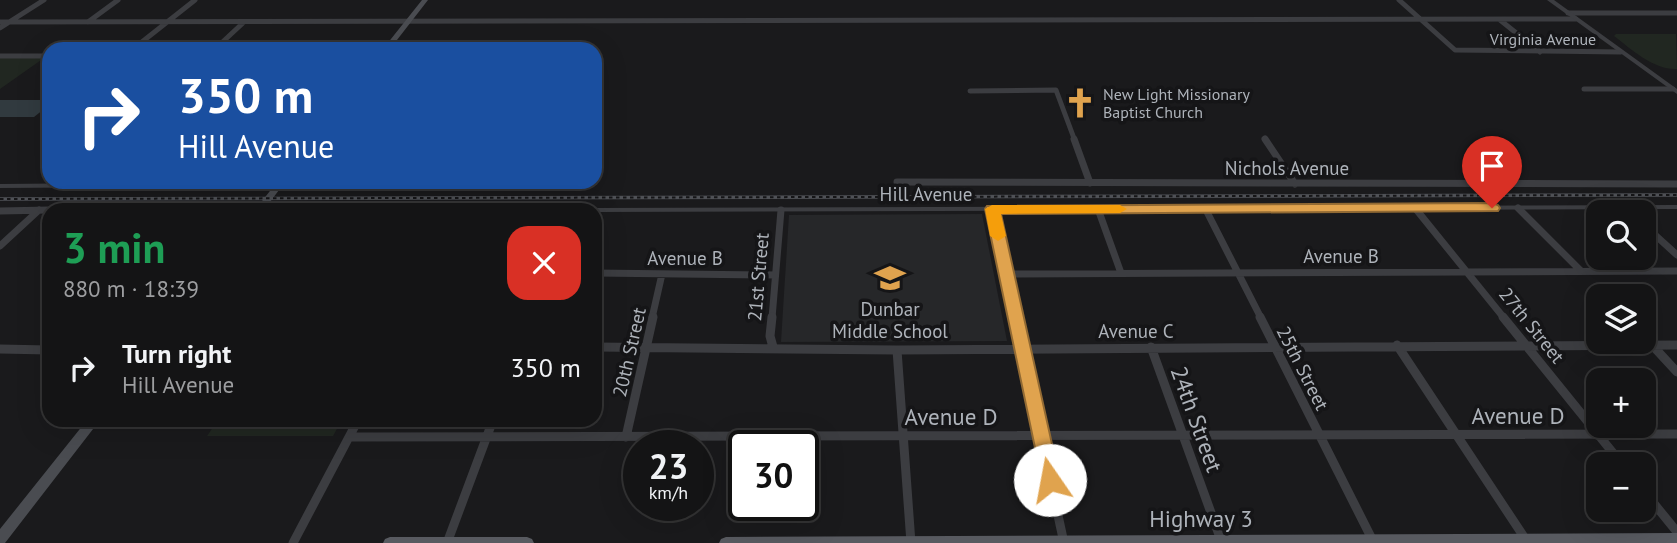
<!DOCTYPE html>
<meta charset="utf-8">
<style>
body{margin:0;font-family:"PT Sans",sans-serif;background:#1d1d1e;color:#f1f3f6;height:100vh;display:flex;flex-direction:column;font-size:26px;white-space:nowrap}
*{box-sizing:border-box;margin:0}
p{font-size:23px;color:#9d9ea0}
.icon{flex:none;width:38px;height:38px;fill:none;stroke:currentColor;stroke-width:2;stroke-linecap:round;stroke-linejoin:round}
.map{position:relative;flex:1;overflow:hidden}
.drawer{position:absolute;left:42px;top:203px;width:560px;height:224px;display:flex;flex-direction:column;background:#141415;border-radius:21px;box-shadow:0 7px 28px #0002,0 0 0 2px #333334}
.drawer>*{flex:none}
.top-card{position:absolute;left:42px;top:42px;width:560px;height:147px;border-radius:21px;box-shadow:0 7px 28px #0002,0 0 0 2px #333334;background:#1a4fa0;color:#fff;overflow:hidden}
.fabs{position:absolute;left:1586px;top:200px;display:grid;gap:14px}
.fabs a{display:grid;place-items:center;width:70px;height:70px;border-radius:14px;background:#141415;box-shadow:0 7px 28px #0002,0 0 0 2px #333334;font-size:35px}
.speed{position:absolute;left:623px;top:430px;display:flex;gap:14px;font-size:35px;font-weight:700;text-align:center}
.speed>*{display:grid;place-content:center;width:91px;height:91px;border-radius:50%;background:#141415;box-shadow:0 7px 28px #0002,0 0 0 2px #333334;line-height:1}
.speed small{font-size:18px;font-weight:400}
.speed .limit{border:4px solid #111;border-radius:10px;background:#fff;color:#111}
.pin{position:absolute;display:grid;place-items:center;width:60px;height:60px;color:#fff;margin:-72px -30px;border-radius:50% 50% 50% 0;rotate:-45deg;box-shadow:0 0 7px #0007}
.pin .icon{rotate:45deg}
.me{position:absolute;width:77px;margin:-38px;rotate:348deg;stroke-linejoin:round;filter:drop-shadow(0 0 5px #0008)}
.turn{display:flex;align-items:center;gap:24px;height:147px;padding:0 21px;font-size:32px}
.turn .icon{width:91px;height:91px;stroke-width:2.5}
.turn b{display:block;font-size:49px;line-height:60px}
.round{display:grid;place-items:center;flex:none;width:74px;height:74px;border-radius:21px;background:#1d1d1e}
.headline{display:flex;align-items:center;justify-content:space-between;height:119px;padding:0 21px}
h1{font-size:42px;font-weight:700;line-height:52px;color:#1e9e55}
ul{padding:0;list-style:none}
li{display:flex;align-items:center;gap:21px;height:91px;padding:0 21px}
li div{flex:1}
li b{display:block;font-size:26px}
li em{font-style:normal}
.map>svg:first-child{display:block}
.built{fill:#262729}
.green{fill:#212721}
.water{fill:#313a3f}
.lines{fill:none;stroke-linecap:round;stroke-linejoin:round}
.minor-far2{stroke:#3c3d41;stroke-width:5}
.minor-far1{stroke:#3c3d41;stroke-width:7}
.minor{stroke:#3c3d41;stroke-width:9}
.tertiary{fill:#3c3d41;fill-rule:evenodd}
.secondary{fill:#4a4c51;fill-rule:evenodd}
.primary{fill:#585a60;fill-rule:evenodd}
.rail-casing{stroke:#4f5156;stroke-width:3.5}
.rail{stroke:#151517;stroke-width:2;stroke-dasharray:3.5;stroke-linecap:butt}
.route{fill:#e0a34e;stroke:#926a33;stroke-width:2}
.slow{fill:#f59e0b}
.labels{text-anchor:middle;dominant-baseline:central;stroke-width:7;stroke-linejoin:round;paint-order:stroke}
.far-street-label{font-size:16px;fill:#aeb3ba;stroke:#151517}
.far-poi-label{font-size:16px;fill:#aeb3ba;stroke:#151517;text-anchor:start}
.street-label{font-size:19px;fill:#aeb3ba;stroke:#151517}
.poi-label{font-size:19px;fill:#aeb3ba;stroke:#151517}
.near-street-label{font-size:23px;fill:#aeb3ba;stroke:#151517}
</style>
<div class="map">
<svg width="1677" height="543" viewBox="0 0 1677 543">
<rect width="100%" height="100%" fill="#1a1a1c"/>
<path class="built" d="M 982,214 L 1007,341 L 781,342 L 789,215 Z"/>
<path class="green" d="M 1616,34 L 1676,34 L 1677,69 C 1654,70 1632,50 1614,36 Z
M 0,58 L 44,58 L 0,89 Z
M 218,420 L 342,420 L 333,436 L 207,436 Z"/>
<path class="water" d="M 0,100 L 49,100 L 49,105 L 34,117 L 0,117 Z"/>
<g class="lines">
<path class="minor-far2" d="M 1399,0 L 1455,50 L 1621,52
M 1568,13 L 1677,13
M 1500,20 L 1540,52
M 0,22 L 1576,19
M 88,22 L 118,0
M 0,28 L 44,0
M 133,49 L 195,0
M 215,49 L 244,22
M 0,56 L 49,56
M 1584,89 L 1673,89
M 970,91 L 1056,90 L 1075,141"/>
<path class="minor-far1" d="M 1074,139 L 1090,183
M 1265,139 L 1295,184
M 897,182 L 1677,184
M 1205,208 L 1261,318
M 1415,208 L 1504,318
M 1518,208 L 1581,271
M 992,209 L 1016,318
M 1098,209 L 1121,273
M 0,211 L 49,210
M 1643,224 L 1677,255
M 0,246 L 39,210
M 595,273 L 775,275
M 1006,274 L 1677,271
M 652,318 L 662,274
M 772,318 L 781,210"/>
<path class="minor" d="M 772,317 L 770,336 L 773,347
M 1015,317 L 1064,543
M 1260,317 L 1374,543
M 1503,317 L 1622,464
M 1397,345 L 1528,543
M 1652,345 L 1677,372
M 595,347 L 897,350 L 1677,345
M 1151,347 L 1222,543
M 0,349 L 49,350
M 897,350 L 911,543
M 351,437 L 1677,434
M 626,437 L 653,317
M 1643,490 L 1677,532
M 293,543 L 358,420
M 447,543 L 493,420"/>
<path class="tertiary" d="M 1547,0 L 1554,0 L 1677,89 L 1677,94 Z
M 232,182 L 280,182 L 283,184 L 279,186 L 0,188 L 0,184 Z
M 1677,205 L 1677,209 L 595,212 L 595,210 L 591,210 L 595,208 Z"/>
<path class="secondary" d="M 422,0 L 428,0 L 390,49 L 383,49 Z
M 277,182 L 285,182 L 264,210 L 255,210 Z
M 87,420 L 100,420 L 5,543 L 0,543 L 0,529 Z"/>
<path class="primary" d="M 1677,533 L 1677,543 L 719,543 L 721,539 L 726,537 Z
M 390,537 L 527,537 L 532,539 L 534,543 L 383,543 L 385,539 Z"/>
<g class="rail-casing">
<path id="rail" d="M 0,199 L 1677,195"/>
</g>
<use href="#rail" class="rail"/>
</g>
<path class="route" d="M 1492,203 L 1498,205 L 1500,208 L 1498,211 L 1001,214 L 1060,480 L 1057,486 L 1050,489 L 1043,486 L 985,209 L 987,206 Z"/>
<path class="slow" d="M 992,205 L 1120,205 L 1127,209 L 1120,213 L 1001,214 L 1006,236 L 998,241 L 990,236 L 985,209 Z"/>
<defs>
<g id="church-bare" transform="scale(2.415)"><path d="M-1.2-6h2.4v3.5h3.3v2.4h-3.3V6h-2.4V-.1h-3.3v-2.4h3.3Z" fill="#e0a34e" stroke="#151517" stroke-width="2.5" paint-order="stroke"/></g>
<g id="school-bare" transform="scale(2.415)"><path d="M0-5L7-2L0 1L-7-2ZM-4 1L0 2.5L4 1V4Q0 6-4 4Z" fill="#e0a34e" stroke="#151517" stroke-width="2.5" paint-order="stroke"/></g>
</defs>
<g fill-rule="evenodd">
<use href="#church-bare" x="1080" y="103"/>
<use href="#school-bare" x="890" y="278"/>
</g>
<g class="labels">
<g class="far-street-label">
<text x="1543" y="39">Virginia Avenue</text>
</g>
<g class="far-poi-label">
<text x="1103" y="94">New Light Missionary<tspan x="1103" dy="18">Baptist Church</tspan></text>
</g>
<g class="street-label">
<text x="1287" y="168">Nichols Avenue</text>
<text x="926" y="194">Hill Avenue</text>
<text x="1341" y="256">Avenue B</text>
<text x="685" y="258">Avenue B</text>
<text transform="translate(758 277) rotate(-85)">21st Street</text>
<text transform="translate(1532 325) rotate(51)">27th Street</text>
<text x="1136" y="331">Avenue C</text>
<text transform="translate(629 352) rotate(-77)">20th Street</text>
<text transform="translate(1303 368) rotate(63)">25th Street</text>
</g>
<g class="poi-label">
<text x="890" y="309">Dunbar<tspan x="890" dy="22">Middle School</tspan></text>
</g>
<g class="near-street-label">
<text x="1518" y="415">Avenue D</text>
<text x="951" y="416">Avenue D</text>
<text transform="translate(1197 419) rotate(70)">24th Street</text>
<text x="1201" y="518">Highway 3</text>
</g>
</g>
</svg>
<div class="fabs">
<a><svg class="icon" aria-label="search" viewBox="0 0 24 24"><circle cx="10" cy="10" r="6"/><path d="M15 15l6 6"/></svg></a>
<a><svg class="icon" aria-label="layers" viewBox="0 0 24 24"><path d="M12 4l9 5-9 5-9-5zM3 14l9 5 9-5"/></svg></a>
<a>+</a>
<a>−</a>
</div>
<div class="speed"><div>23<small>km/h</small></div><div class="limit">30</div></div>
<div class="pin" style="left:1492px;top:208px;background:#d93025"><svg class="icon" aria-label="arrive" viewBox="0 0 24 24"><path d="M6 21V4h12l-3 4 3 4H6"/></svg></div>
<svg class="me" style="left:1050px;top:480px" viewBox="-20 -20 40 40"><circle r="19" fill="#fff"/><path d="M0-13L10 11 0 6-10 11z" fill="#e0a34e"/></svg>
<div class="top-card">
<div class="turn"><svg class="icon" aria-label="right" viewBox="0 0 24 24"><path d="M7 20v-9h11M14 6l5 5-5 5"/></svg><div><b>350 m</b>Hill Avenue</div></div>
</div>
<section class="drawer">
<div class="headline"><div><h1>3 min</h1><p>880 m · 18:39</p></div><a class="round" style="background:#d93025;color:#fff"><svg class="icon" aria-label="close" viewBox="0 0 24 24"><path d="M6 6l12 12M18 6L6 18"/></svg></a></div>
<ul>
<li><svg class="icon" aria-label="right" viewBox="0 0 24 24"><path d="M7 20v-9h11M14 6l5 5-5 5"/></svg><div><b>Turn right</b><p>Hill Avenue</p></div><em>350 m</em></li>
</ul>
</section>
</div>
